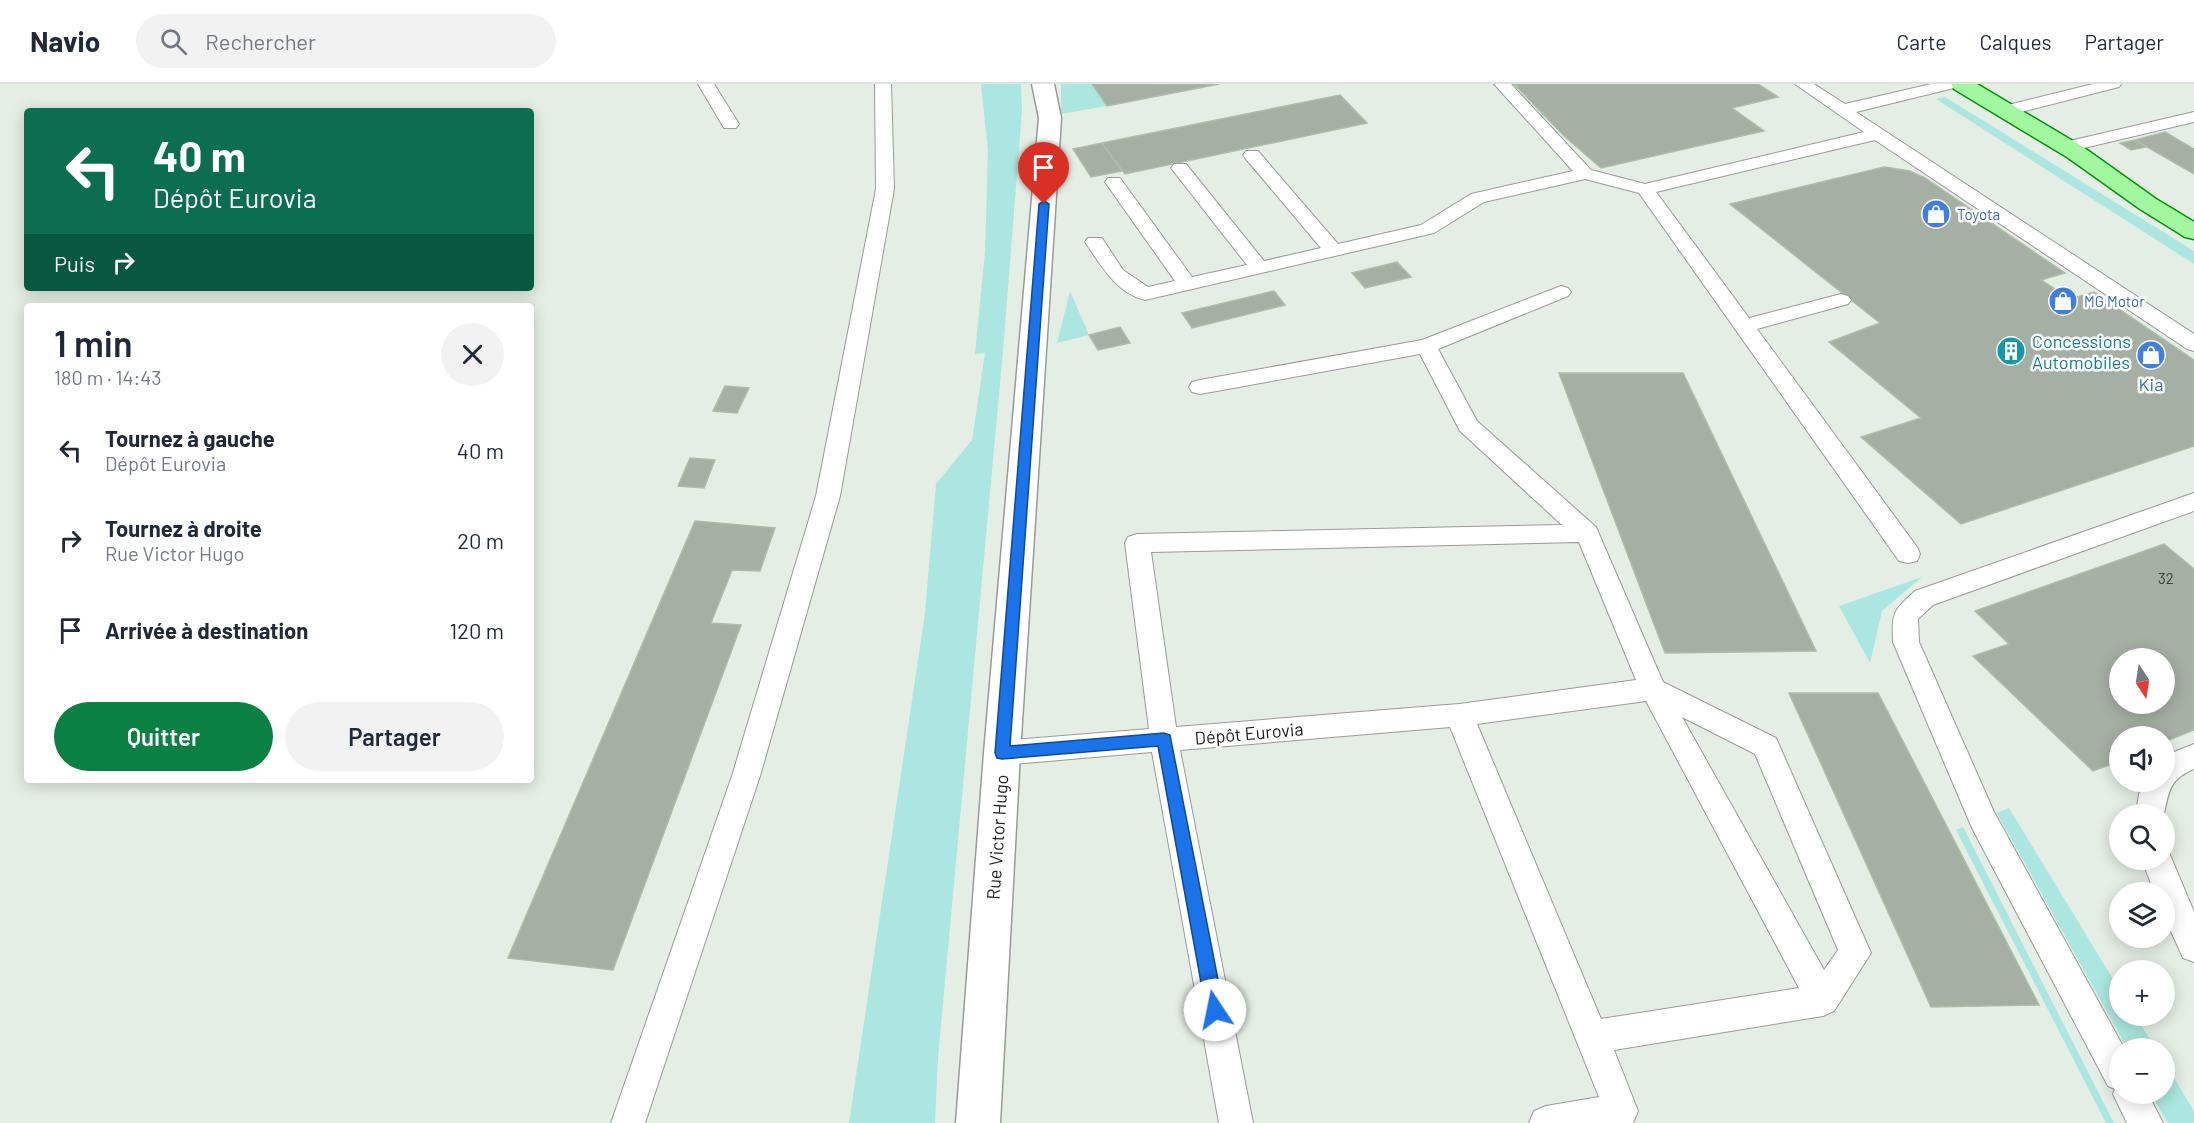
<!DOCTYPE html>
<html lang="fr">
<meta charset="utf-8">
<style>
body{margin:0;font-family:Barlow,sans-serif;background:#f2f2f3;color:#1f2937;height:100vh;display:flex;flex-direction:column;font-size:22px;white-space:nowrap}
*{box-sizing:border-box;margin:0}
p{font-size:20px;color:#747a83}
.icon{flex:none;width:33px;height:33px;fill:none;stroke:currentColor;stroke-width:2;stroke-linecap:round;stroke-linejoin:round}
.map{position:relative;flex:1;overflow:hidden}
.sheet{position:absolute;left:24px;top:219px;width:510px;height:480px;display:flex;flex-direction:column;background:#fff;border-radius:6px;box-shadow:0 3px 15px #0003}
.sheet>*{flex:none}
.banner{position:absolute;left:24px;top:24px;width:510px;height:183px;border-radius:6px;box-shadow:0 3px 15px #0003;background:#0b6e4f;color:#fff;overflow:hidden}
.needle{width:39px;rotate:168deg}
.controls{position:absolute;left:2109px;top:564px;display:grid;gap:12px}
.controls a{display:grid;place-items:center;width:66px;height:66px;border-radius:50%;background:#fff;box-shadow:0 3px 15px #0003;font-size:30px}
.pin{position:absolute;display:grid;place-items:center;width:51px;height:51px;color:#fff;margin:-62px -26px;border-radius:50% 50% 50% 0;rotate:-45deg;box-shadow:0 0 6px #0007}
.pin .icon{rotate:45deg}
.me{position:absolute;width:66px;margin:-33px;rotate:349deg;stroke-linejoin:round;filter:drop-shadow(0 0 4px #0008)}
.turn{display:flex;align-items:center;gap:21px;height:126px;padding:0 30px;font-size:27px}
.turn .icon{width:78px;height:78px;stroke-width:2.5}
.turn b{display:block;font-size:42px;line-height:51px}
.then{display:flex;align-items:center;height:57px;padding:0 30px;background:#0003;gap:12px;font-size:22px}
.round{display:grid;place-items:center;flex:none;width:63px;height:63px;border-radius:32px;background:#f2f2f3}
.head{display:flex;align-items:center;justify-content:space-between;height:102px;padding:0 30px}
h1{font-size:36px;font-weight:600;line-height:45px}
.action{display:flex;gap:12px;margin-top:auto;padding:12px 30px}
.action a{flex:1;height:69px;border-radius:36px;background:#0b8043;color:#fff;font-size:24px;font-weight:600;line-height:69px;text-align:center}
.action a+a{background:#f2f2f3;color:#1f2937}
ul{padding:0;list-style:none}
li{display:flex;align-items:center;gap:18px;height:90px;padding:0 30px}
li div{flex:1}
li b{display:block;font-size:22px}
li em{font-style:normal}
header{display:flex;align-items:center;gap:36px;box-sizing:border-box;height:84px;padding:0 30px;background:#fff;border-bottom:2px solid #e0e1e3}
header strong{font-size:28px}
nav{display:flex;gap:33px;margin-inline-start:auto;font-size:21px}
.search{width:420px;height:54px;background:#f2f2f3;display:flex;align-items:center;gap:15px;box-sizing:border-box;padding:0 21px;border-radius:33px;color:#747a83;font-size:22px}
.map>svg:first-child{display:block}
.grass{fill:#abe7e0}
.building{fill:#a5afa3;stroke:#abbfa7;stroke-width:1.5;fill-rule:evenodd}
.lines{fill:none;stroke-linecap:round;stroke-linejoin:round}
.service-casing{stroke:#9a9a9a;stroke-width:2}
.minor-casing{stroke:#9a9a9a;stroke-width:3}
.primary-casing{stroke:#06910e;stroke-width:3}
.service{fill:#fff;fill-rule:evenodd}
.minor{fill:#fff;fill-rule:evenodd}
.primary{fill:#a2f89f;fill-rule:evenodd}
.route{fill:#1a73e8;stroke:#114b97;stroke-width:1.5}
.labels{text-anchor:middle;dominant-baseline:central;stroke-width:5;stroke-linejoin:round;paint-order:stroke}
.far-shop-label{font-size:15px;fill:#366cbe;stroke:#fff;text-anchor:start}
.number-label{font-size:15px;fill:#3f423e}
.culture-label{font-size:18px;fill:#0d838f;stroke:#fff;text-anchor:start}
.shop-label{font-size:18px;fill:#366cbe;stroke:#fff}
.street-label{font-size:18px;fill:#1d1d1d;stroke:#fff}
</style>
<header>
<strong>Navio</strong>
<div class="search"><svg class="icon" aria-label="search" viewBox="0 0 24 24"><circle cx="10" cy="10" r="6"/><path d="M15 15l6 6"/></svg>Rechercher</div>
<nav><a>Carte</a><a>Calques</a><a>Partager</a></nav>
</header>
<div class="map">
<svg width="2194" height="1039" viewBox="0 0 2194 1039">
<rect width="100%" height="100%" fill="#e4eee4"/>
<path class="grass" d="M 981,0 L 1021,0 L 1022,27 L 1003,267 L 938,974 L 935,1039 L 849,1039 L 925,529 L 936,400 L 972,356 L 985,269 L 975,270 L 985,168 L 988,67 Z
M 1061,0 L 1092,0 L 1107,22 L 1061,30 Z
M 1945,13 L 2194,167 L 2194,180 L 1936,15 Z
M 1070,207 L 1089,251 L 1057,259 Z
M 1922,493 L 1882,527 L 1870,579 L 1839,522 Z
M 2009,724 L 2119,905 L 2120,932 L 2135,932 L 2156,964 L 2127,964 L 1997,729 Z
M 1963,743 L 2114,1039 L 2106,1039 L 1956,746 Z
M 2165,979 L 2194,1027 L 2194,1039 L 2168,1039 L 2151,1010 L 2164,1010 Z"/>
<path class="building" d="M 1092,0 L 1219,0 L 1107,22 Z
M 1514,0 L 1758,0 L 1778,13 L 1732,24 L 1764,47 L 1601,84 L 1564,52 Z
M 1340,11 L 1367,39 L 1125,90 L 1102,59 Z
M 2165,48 L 2194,65 L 2194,90 L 2135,56 Z
M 2135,56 L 2146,63 L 2131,66 L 2120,59 Z
M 1102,59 L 1122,87 L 1091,93 L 1073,65 Z
M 1884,83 L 1910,87 L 1925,94 L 2065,189 L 2041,196 L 2070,215 L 2094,208 L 2194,276 L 2194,362 L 1961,440 L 1861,353 L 1921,334 L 1829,258 L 1880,239 L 1730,120 Z
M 1397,178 L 1411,193 L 1365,204 L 1352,189 Z
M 1274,207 L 1285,221 L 1192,244 L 1182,229 Z
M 1120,243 L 1130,259 L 1098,266 L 1089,251 Z
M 1559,289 L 1683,289 L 1816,567 L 1665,569 Z
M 725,302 L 749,304 L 737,329 L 713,327 Z
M 690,374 L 715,376 L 704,404 L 678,402 Z
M 695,437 L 775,444 L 760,487 L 732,486 L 711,539 L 741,541 L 613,886 L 508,874 Z
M 2164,460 L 2194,485 L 2194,646 L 2164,658 L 2164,652 L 2120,652 L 2120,677 L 2093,687 L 1973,572 L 2009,560 L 1975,527 ZM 2120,574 L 2164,574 L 2164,620 L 2120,620 Z
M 1789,609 L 1878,609 L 2039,921 L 1931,923 Z"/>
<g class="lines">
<g class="service-casing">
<path id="service" d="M 698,0 L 714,0 L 739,40 L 736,44 L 724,44 Z
M 875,0 L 891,0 L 894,105 L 840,412 L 760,692 L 645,1039 L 611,1039 L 732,692 L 816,412 L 876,105 Z
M 1494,0 L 1511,0 L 1591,86 L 1645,100 L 1864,48 L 1795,0 L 1814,0 L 1845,20 L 1931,0 L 1960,0 L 1958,3 L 1856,28 L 2194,250 L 2194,267 L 2187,265 L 1875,56 L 1656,108 L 1749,234 L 1841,210 L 1848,212 L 1851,216 L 1848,220 L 1757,245 L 1917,463 L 1920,470 L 1917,477 L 1908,479 L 1899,477 L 1639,109 L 1585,95 L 1484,118 L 1434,149 L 1145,216 C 1116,209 1101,181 1085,158 L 1088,154 L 1102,154 L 1123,186 L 1148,203 L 1175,197 L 1105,98 L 1108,94 L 1120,94 L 1192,193 L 1247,181 L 1171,84 L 1174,80 L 1186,80 L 1264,177 L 1321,164 L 1246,75 L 1243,71 L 1246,67 L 1258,67 L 1338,160 L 1421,141 L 1471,110 L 1573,87 Z
M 2093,0 L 2121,0 L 2119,3 L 2006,32 L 2000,31 L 1998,27 L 2000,23 Z
M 2194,28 L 2194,38 L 2067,68 L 2061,67 L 2058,63 L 2061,59 Z
M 1561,202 L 1568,204 L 1571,208 L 1568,212 L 1438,265 L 1477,337 L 1596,443 L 1663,598 L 1776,654 L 1871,869 L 1834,927 L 1823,932 L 1614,966 L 1638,1027 L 1633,1039 L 1529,1039 L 1534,1027 L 1546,1022 L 1599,1013 L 1450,643 L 1180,666 L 1253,1039 L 1219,1039 L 1152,668 L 1002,681 L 992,678 L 988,669 L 992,660 L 1002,657 L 1149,645 L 1125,459 L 1128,453 L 1137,450 L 1562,441 L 1460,347 L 1420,270 L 1200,310 L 1192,308 L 1189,303 L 1192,298 L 1200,296 L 1422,256 ZM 1579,458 L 1636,596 L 1459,620 L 1176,643 L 1151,468 ZM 1646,617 L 1799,904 L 1601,935 L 1477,640 ZM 1682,633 L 1755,670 L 1838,866 L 1824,886 Z
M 2194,409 L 2194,427 L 1933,521 L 1918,535 L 1919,558 L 1994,728 L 2124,964 L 2120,964 L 2120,1010 L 2148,1010 L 2163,1039 L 2127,1039 L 2113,1010 L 2115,1005 L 2108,1002 L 1972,744 L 1893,558 C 1892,528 1893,527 1915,507 Z
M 2194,660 L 2194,685 C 2170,695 2169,706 2164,730 L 2136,730 L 2139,710 L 2145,698 L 2164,698 L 2164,672 Z
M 2164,765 L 2168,766 L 2194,828 L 2194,878 L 2183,874 L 2164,832 L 2164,808 L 2154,808 L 2142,776 L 2164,776 Z"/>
</g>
<g class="minor-casing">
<path id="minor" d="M 1032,0 L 1054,0 L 1061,34 L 1020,669 L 1000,1039 L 956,1039 L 984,669 L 1039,34 Z"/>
</g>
<g class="primary-casing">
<path id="primary" d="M 1951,0 L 1977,0 L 2083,63 L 2156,115 L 2194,138 L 2194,155 L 2185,153 L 2140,125 L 2067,73 L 1954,5 Z"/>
</g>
<use href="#service" class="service"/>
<use href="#minor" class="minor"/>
<use href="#primary" class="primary"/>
</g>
<path class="route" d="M 1044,117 L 1049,120 L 1010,662 L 1164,649 L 1170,651 L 1224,926 L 1221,932 L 1215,935 L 1209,932 L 1206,926 L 1158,662 L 1002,675 L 997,674 L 995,669 L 1039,120 Z"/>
<defs>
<g id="shop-disc" transform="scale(1.5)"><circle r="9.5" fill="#3f7fe0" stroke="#fff"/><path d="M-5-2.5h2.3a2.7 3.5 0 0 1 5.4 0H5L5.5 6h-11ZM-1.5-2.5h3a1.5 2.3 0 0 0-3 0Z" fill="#fff"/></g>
<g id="building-disc" transform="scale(1.5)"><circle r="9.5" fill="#0f9aa8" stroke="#fff"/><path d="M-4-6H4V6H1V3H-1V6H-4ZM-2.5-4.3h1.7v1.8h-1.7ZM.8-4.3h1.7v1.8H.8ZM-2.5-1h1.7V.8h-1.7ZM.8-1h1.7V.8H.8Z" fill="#fff"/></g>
</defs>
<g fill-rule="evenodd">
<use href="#shop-disc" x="1936" y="130"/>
<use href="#shop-disc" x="2063" y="217"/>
<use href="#building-disc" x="2011" y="267"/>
<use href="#shop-disc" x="2151" y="271"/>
</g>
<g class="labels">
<g class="far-shop-label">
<text x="1957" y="130">Toyota</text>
<text x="2084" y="217">MG Motor</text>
</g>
<g class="number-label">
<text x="2166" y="494">32</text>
</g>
<g class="culture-label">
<text x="2032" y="257">Concessions<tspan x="2032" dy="21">Automobiles</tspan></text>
</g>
<g class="shop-label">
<text x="2151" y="300">Kia</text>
</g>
<g class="street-label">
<text transform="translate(1249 649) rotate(-5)">Dépôt Eurovia</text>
<text transform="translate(997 753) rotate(-86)">Rue Victor Hugo</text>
</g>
</g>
</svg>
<div class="controls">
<a><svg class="needle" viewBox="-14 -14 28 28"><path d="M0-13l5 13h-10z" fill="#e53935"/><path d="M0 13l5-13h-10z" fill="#747a83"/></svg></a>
<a><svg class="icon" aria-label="sound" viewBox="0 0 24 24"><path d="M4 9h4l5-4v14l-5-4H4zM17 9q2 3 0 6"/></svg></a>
<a><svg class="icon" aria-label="search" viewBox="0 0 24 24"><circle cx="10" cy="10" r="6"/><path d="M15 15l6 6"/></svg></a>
<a><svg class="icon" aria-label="layers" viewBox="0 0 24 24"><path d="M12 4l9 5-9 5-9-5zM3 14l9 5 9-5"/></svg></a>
<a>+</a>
<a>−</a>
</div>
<div class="pin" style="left:1044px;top:120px;background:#d93025"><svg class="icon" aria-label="arrive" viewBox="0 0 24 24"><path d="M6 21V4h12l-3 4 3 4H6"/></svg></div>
<svg class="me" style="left:1215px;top:926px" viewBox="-20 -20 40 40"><circle r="19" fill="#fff"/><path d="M0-13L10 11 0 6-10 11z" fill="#1a73e8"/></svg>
<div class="banner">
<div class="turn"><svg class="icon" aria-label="left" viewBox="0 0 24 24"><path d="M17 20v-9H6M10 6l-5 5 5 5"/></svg><div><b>40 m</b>Dépôt Eurovia</div></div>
<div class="then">Puis<svg class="icon" aria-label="right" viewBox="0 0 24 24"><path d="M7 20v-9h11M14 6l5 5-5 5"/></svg></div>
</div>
<section class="sheet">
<div class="head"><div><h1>1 min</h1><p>180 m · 14:43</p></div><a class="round"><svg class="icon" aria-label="close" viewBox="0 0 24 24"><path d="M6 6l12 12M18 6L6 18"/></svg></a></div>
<ul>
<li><svg class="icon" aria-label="left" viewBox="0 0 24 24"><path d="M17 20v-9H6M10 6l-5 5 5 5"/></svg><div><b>Tournez à gauche</b><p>Dépôt Eurovia</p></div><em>40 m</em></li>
<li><svg class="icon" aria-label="right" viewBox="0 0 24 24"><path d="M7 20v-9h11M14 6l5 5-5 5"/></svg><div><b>Tournez à droite</b><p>Rue Victor Hugo</p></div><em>20 m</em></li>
<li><svg class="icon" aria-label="arrive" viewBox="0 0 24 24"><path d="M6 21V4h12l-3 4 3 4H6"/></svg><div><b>Arrivée à destination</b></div><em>120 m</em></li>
</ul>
<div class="action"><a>Quitter</a><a>Partager</a></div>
</section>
</div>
